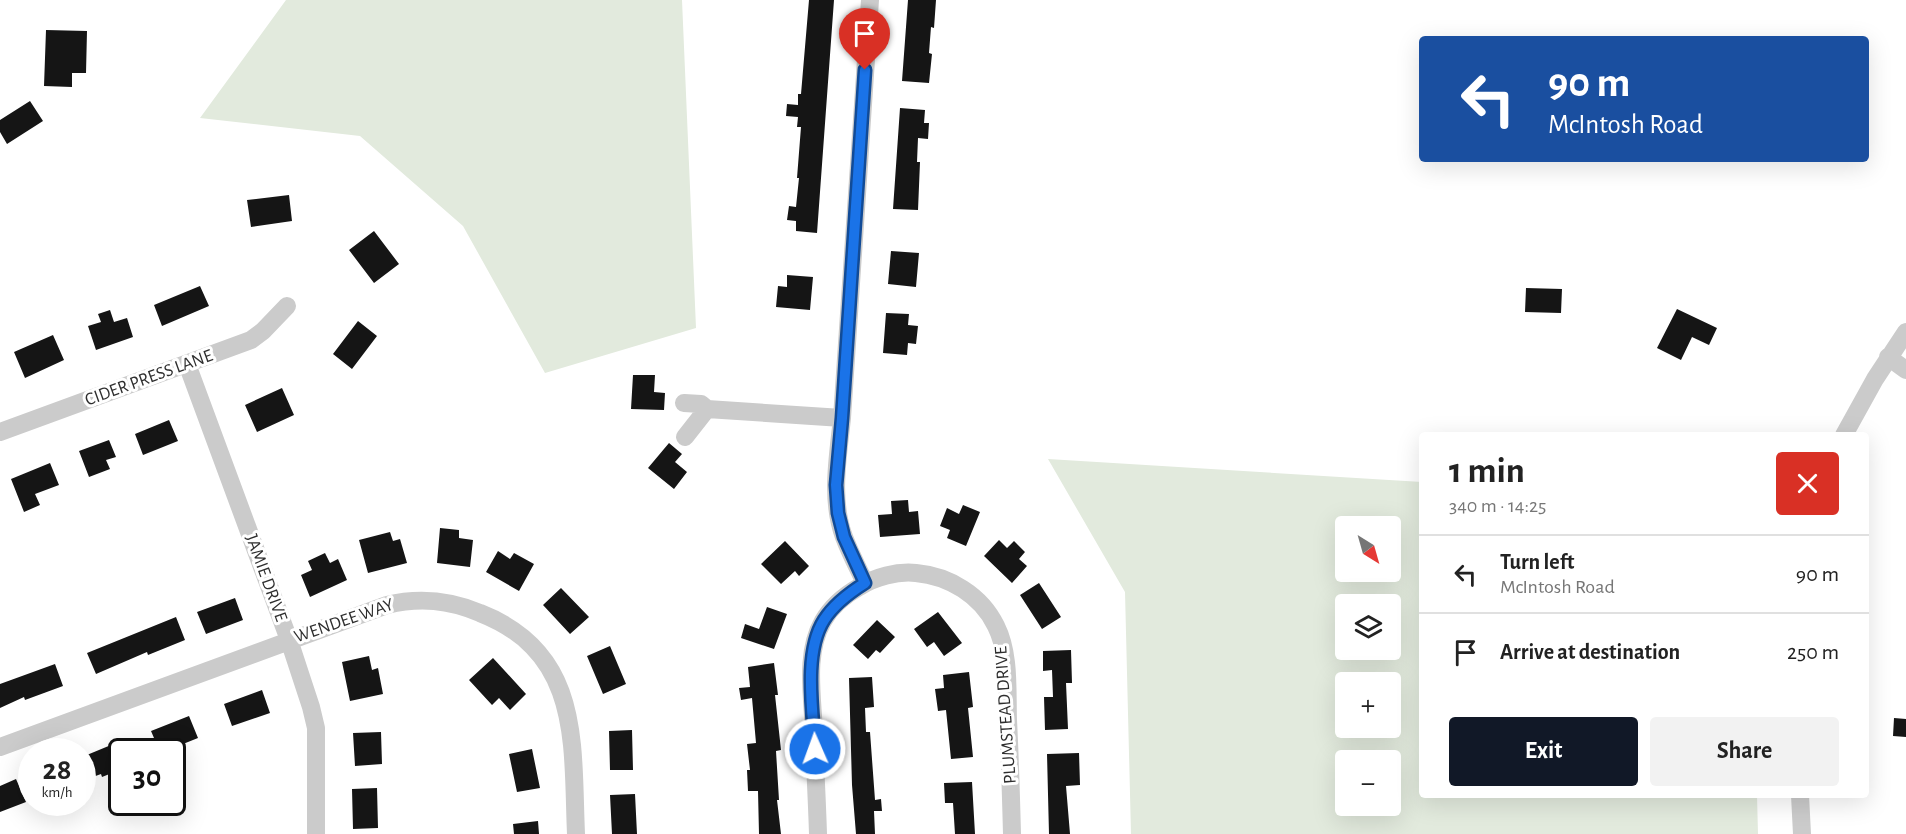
<!DOCTYPE html>
<meta charset="utf-8">
<style>
body{margin:0;font-family:"Alegreya Sans",sans-serif;background:#f2f2f2;color:#222;height:100vh;display:flex;flex-direction:column;font-size:22px;white-space:nowrap}
*{box-sizing:border-box;margin:0}
p{font-size:20px;color:#767676}
.icon{flex:none;width:33px;height:33px;fill:none;stroke:currentColor;stroke-width:2;stroke-linecap:round;stroke-linejoin:round}
.map{position:relative;flex:1;overflow:hidden}
.side{position:absolute;left:1419px;top:432px;width:450px;height:366px;display:flex;flex-direction:column;background:#fff;border-radius:6px;box-shadow:0 6px 24px #0002}
.side>*{flex:none}
.banner{position:absolute;left:1419px;top:36px;width:450px;height:126px;border-radius:6px;box-shadow:0 6px 24px #0002;background:#1a4fa0;color:#fff;overflow:hidden}
.needle{width:39px;rotate:143deg}
.fabs{position:absolute;left:1335px;top:516px;display:grid;gap:12px}
.fabs a{display:grid;place-items:center;width:66px;height:66px;border-radius:6px;background:#fff;box-shadow:0 6px 24px #0002;font-size:30px}
.speed{position:absolute;left:18px;top:738px;display:flex;gap:12px;font-size:30px;font-weight:700;text-align:center}
.speed>*{display:grid;place-content:center;width:78px;height:78px;border-radius:50%;background:#fff;box-shadow:0 6px 24px #0002;line-height:1}
.speed small{font-size:15px;font-weight:400}
.speed .limit{border:3px solid #111;border-radius:9px;background:#fff;color:#111}
.pin{position:absolute;display:grid;place-items:center;width:51px;height:51px;color:#fff;margin:-62px -26px;border-radius:50% 50% 50% 0;rotate:-45deg;box-shadow:0 0 6px #0007}
.pin .icon{rotate:45deg}
.me{position:absolute;width:66px;margin:-33px;rotate:358deg;stroke-linejoin:round;filter:drop-shadow(0 0 4px #0008)}
.turn{display:flex;align-items:center;gap:21px;height:126px;padding:0 30px;font-size:27px}
.turn .icon{width:78px;height:78px;stroke-width:2.5}
.turn b{display:block;font-size:42px;line-height:51px}
.round{display:grid;place-items:center;flex:none;width:63px;height:63px;border-radius:6px;background:#f2f2f2}
.overview{display:flex;align-items:center;justify-content:space-between;height:102px;padding:0 30px}
h1{font-size:36px;font-weight:700;line-height:45px}
.button{display:flex;gap:12px;margin-top:auto;padding:12px 30px}
.button a{flex:1;height:69px;border-radius:6px;background:#111827;color:#fff;font-size:24px;font-weight:700;line-height:69px;text-align:center}
.button a+a{background:#f2f2f2;color:#222}
ul{padding:0;list-style:none}
li{display:flex;align-items:center;gap:18px;height:78px;padding:0 30px;border-top:2px solid #e0e0e0}
li div{flex:1}
li b{display:block;font-size:22px}
li em{font-style:normal}
.map>svg:first-child{display:block}
.green{fill:#e2eadd;fill-rule:evenodd}
.building{fill:#151515}
.lines{fill:none;stroke-linecap:round;stroke-linejoin:round}
.minor{stroke:#cbcbcb;stroke-width:18}
.route-casing{stroke:#114b97;stroke-width:15}
.route{stroke:#1a73e8;stroke-width:10}
.labels{text-anchor:middle;dominant-baseline:central;stroke-width:6;stroke-linejoin:round;paint-order:stroke}
.street-label{font-size:18px;fill:#2e2e2e;stroke:#fff}
</style>
<div class="map">
<svg width="1906" height="834" viewBox="0 0 1906 834">
<rect width="100%" height="100%" fill="#fff"/>
<path class="green" d="M 286,0 L 682,0 L 696,328 L 545,373 L 463,226 L 360,136 L 200,118 Z
M 1048,459 L 1422,482 L 1422,795 L 1757,795 L 1758,834 L 1131,834 L 1125,592 ZM 1346,526 L 1390,526 L 1390,572 L 1346,572 ZM 1346,604 L 1390,604 L 1390,650 L 1346,650 ZM 1346,682 L 1390,682 L 1390,728 L 1346,728 ZM 1346,760 L 1390,760 L 1390,806 L 1346,806 Z"/>
<path class="building" d="M 809,0 L 834,0 L 817,233 L 796,231 L 796,221 L 787,220 L 789,206 L 796,207 L 799,178 L 797,178 L 801,127 L 797,127 L 798,117 L 786,116 L 787,104 L 798,105 L 798,94 L 801,94 Z
M 908,0 L 936,0 L 934,28 L 931,27 L 929,53 L 932,54 L 929,83 L 902,81 Z
M 46,30 L 87,31 L 86,73 L 72,73 L 72,87 L 44,86 Z
M 30,101 L 43,121 L 7,144 L 0,132 L 0,120 Z
M 900,108 L 925,110 L 924,123 L 929,123 L 928,139 L 918,138 L 917,162 L 920,162 L 918,210 L 893,209 Z
M 289,195 L 292,221 L 251,227 L 247,200 Z
M 374,231 L 399,264 L 374,283 L 349,250 Z
M 891,251 L 919,253 L 916,287 L 888,284 Z
M 787,275 L 813,277 L 810,310 L 776,307 L 778,286 L 787,287 Z
M 200,286 L 209,306 L 162,326 L 154,305 Z
M 1526,288 L 1562,289 L 1561,313 L 1525,312 Z
M 1677,309 L 1717,328 L 1709,345 L 1692,337 L 1681,360 L 1657,348 Z
M 110,310 L 114,322 L 127,318 L 133,337 L 96,350 L 88,326 L 101,322 L 98,314 Z
M 886,313 L 909,314 L 908,325 L 918,326 L 916,344 L 908,343 L 907,355 L 883,353 Z
M 358,321 L 377,336 L 352,369 L 333,354 Z
M 53,335 L 64,360 L 25,378 L 14,352 Z
M 633,375 L 655,375 L 654,392 L 665,393 L 664,410 L 631,409 Z
M 282,388 L 294,415 L 257,432 L 245,405 Z
M 169,420 L 178,441 L 143,455 L 135,434 Z
M 109,440 L 116,457 L 106,460 L 110,469 L 89,477 L 79,451 Z
M 669,443 L 682,454 L 675,462 L 687,472 L 674,489 L 648,468 Z
M 50,463 L 59,485 L 35,494 L 40,505 L 24,512 L 11,479 Z
M 908,500 L 909,512 L 918,511 L 920,534 L 880,537 L 878,515 L 892,514 L 891,501 Z
M 963,505 L 980,512 L 966,546 L 947,538 L 950,530 L 940,526 L 947,508 L 959,514 Z
M 440,528 L 459,530 L 459,538 L 473,540 L 470,567 L 437,563 Z
M 390,532 L 393,541 L 400,539 L 407,563 L 368,573 L 359,540 Z
M 999,540 L 1007,548 L 1014,541 L 1025,552 L 1019,559 L 1027,566 L 1012,583 L 984,556 Z
M 785,541 L 809,566 L 799,576 L 795,571 L 781,584 L 761,564 Z
M 498,551 L 510,559 L 514,553 L 534,564 L 519,591 L 486,572 Z
M 325,553 L 330,563 L 338,559 L 347,580 L 310,597 L 301,575 L 312,570 L 308,561 Z
M 1039,583 L 1061,617 L 1042,629 L 1020,595 Z
M 561,588 L 589,617 L 570,634 L 543,605 Z
M 235,598 L 243,620 L 206,634 L 197,612 Z
M 767,607 L 787,614 L 774,649 L 741,638 L 745,624 L 759,629 Z
M 938,612 L 962,643 L 944,656 L 934,642 L 927,647 L 914,629 Z
M 176,617 L 185,640 L 148,655 L 147,652 L 96,674 L 87,653 Z
M 877,620 L 895,637 L 880,653 L 876,650 L 868,659 L 853,645 Z
M 610,646 L 626,684 L 603,694 L 587,656 Z
M 1071,650 L 1072,683 L 1066,683 L 1068,729 L 1045,730 L 1044,697 L 1053,697 L 1052,670 L 1043,671 L 1043,651 Z
M 369,656 L 372,670 L 378,668 L 383,694 L 350,701 L 342,662 Z
M 493,658 L 526,694 L 510,710 L 499,698 L 492,705 L 469,680 Z
M 774,663 L 778,695 L 775,695 L 781,750 L 776,751 L 779,800 L 777,800 L 781,834 L 759,834 L 758,791 L 748,791 L 747,770 L 750,770 L 747,744 L 756,743 L 752,698 L 741,700 L 739,688 L 750,687 L 748,667 Z
M 55,664 L 63,686 L 25,700 L 24,697 L 0,708 L 0,684 Z
M 969,672 L 973,707 L 968,708 L 973,757 L 951,759 L 946,710 L 938,711 L 935,689 L 944,688 L 943,675 Z
M 872,677 L 874,707 L 865,708 L 866,732 L 870,732 L 875,800 L 881,799 L 882,811 L 874,811 L 875,834 L 856,834 L 852,785 L 849,678 Z
M 262,690 L 270,713 L 232,726 L 224,704 Z
M 189,716 L 198,738 L 178,746 L 180,752 L 160,752 L 151,731 Z
M 1894,718 L 1906,719 L 1906,737 L 1893,736 Z
M 632,730 L 633,770 L 610,770 L 609,731 Z
M 381,732 L 382,764 L 355,766 L 353,733 Z
M 128,738 L 134,752 L 122,752 L 122,769 L 102,777 L 101,774 L 82,781 L 82,757 Z
M 532,749 L 540,788 L 517,792 L 509,754 Z
M 1079,753 L 1080,785 L 1066,786 L 1070,834 L 1049,834 L 1047,754 Z
M 16,779 L 26,802 L 0,812 L 0,786 Z
M 972,782 L 975,834 L 955,834 L 953,803 L 945,803 L 944,783 Z
M 377,788 L 378,828 L 353,829 L 352,789 Z
M 635,794 L 637,834 L 612,834 L 610,795 Z
M 538,821 L 539,834 L 514,834 L 513,824 Z"/>
<g class="lines">
<path class="minor" d="M 1888,357 L 1906,370
M 187,364 L 289,640 L 311,707 L 316,728 L 316,834
M 684,403 L 701,404 L 707,409
M 0,432 L 251,340 L 263,331 L 287,306
M 1844,435 L 1875,379 L 1906,332
M 685,437 L 707,409 L 842,418
M 865,583 C 858,568 850,553 844,537 C 830,499 838,457 842,418 L 870,0
M 0,747 L 387,605 C 420,597 449,600 480,613 C 582,653 572,743 576,834
M 1800,795 L 1802,834
M 818,834 C 817,801 815,767 814,734 C 813,698 804,654 823,621 C 831,607 845,595 859,587 C 875,577 897,571 916,573 C 949,576 981,595 996,626 C 1010,654 1007,689 1008,720 C 1010,758 1011,796 1012,834"/>
</g>
<g class="lines">
<g class="route-casing">
<path id="route" d="M 815,749 C 813,712 803,653 824,620 C 834,604 849,593 865,583 L 844,537 L 838,513 L 836,485 L 842,418 L 865,70"/>
</g>
<use href="#route" class="route"/>
</g>
<g class="labels">
<g class="street-label">
<text transform="translate(149 378) rotate(-20)">CIDER PRESS LANE</text>
<text transform="translate(266 578) rotate(70)">JAMIE DRIVE</text>
<text transform="translate(344 621) rotate(-19)">WENDEE WAY</text>
<text transform="translate(1006 715) rotate(-94)">PLUMSTEAD DRIVE</text>
</g>
</g>
</svg>
<div class="fabs">
<a><svg class="needle" viewBox="-14 -14 28 28"><path d="M0-13l5 13h-10z" fill="#e53935"/><path d="M0 13l5-13h-10z" fill="#767676"/></svg></a>
<a><svg class="icon" aria-label="layers" viewBox="0 0 24 24"><path d="M12 4l9 5-9 5-9-5zM3 14l9 5 9-5"/></svg></a>
<a>+</a>
<a>−</a>
</div>
<div class="speed"><div>28<small>km/h</small></div><div class="limit">30</div></div>
<div class="pin" style="left:865px;top:70px;background:#d93025"><svg class="icon" aria-label="arrive" viewBox="0 0 24 24"><path d="M6 21V4h12l-3 4 3 4H6"/></svg></div>
<svg class="me" style="left:815px;top:749px" viewBox="-20 -20 40 40"><circle r="17" fill="#1a73e8" stroke="#fff" stroke-width="3"/><path d="M0-11L8 9 0 5-8 9z" fill="#fff"/></svg>
<div class="banner">
<div class="turn"><svg class="icon" aria-label="left" viewBox="0 0 24 24"><path d="M17 20v-9H6M10 6l-5 5 5 5"/></svg><div><b>90 m</b>McIntosh Road</div></div>
</div>
<section class="side">
<div class="overview"><div><h1>1 min</h1><p>340 m · 14:25</p></div><a class="round" style="background:#d93025;color:#fff"><svg class="icon" aria-label="close" viewBox="0 0 24 24"><path d="M6 6l12 12M18 6L6 18"/></svg></a></div>
<ul>
<li><svg class="icon" aria-label="left" viewBox="0 0 24 24"><path d="M17 20v-9H6M10 6l-5 5 5 5"/></svg><div><b>Turn left</b><p>McIntosh Road</p></div><em>90 m</em></li>
<li><svg class="icon" aria-label="arrive" viewBox="0 0 24 24"><path d="M6 21V4h12l-3 4 3 4H6"/></svg><div><b>Arrive at destination</b></div><em>250 m</em></li>
</ul>
<div class="button"><a>Exit</a><a>Share</a></div>
</section>
</div>
